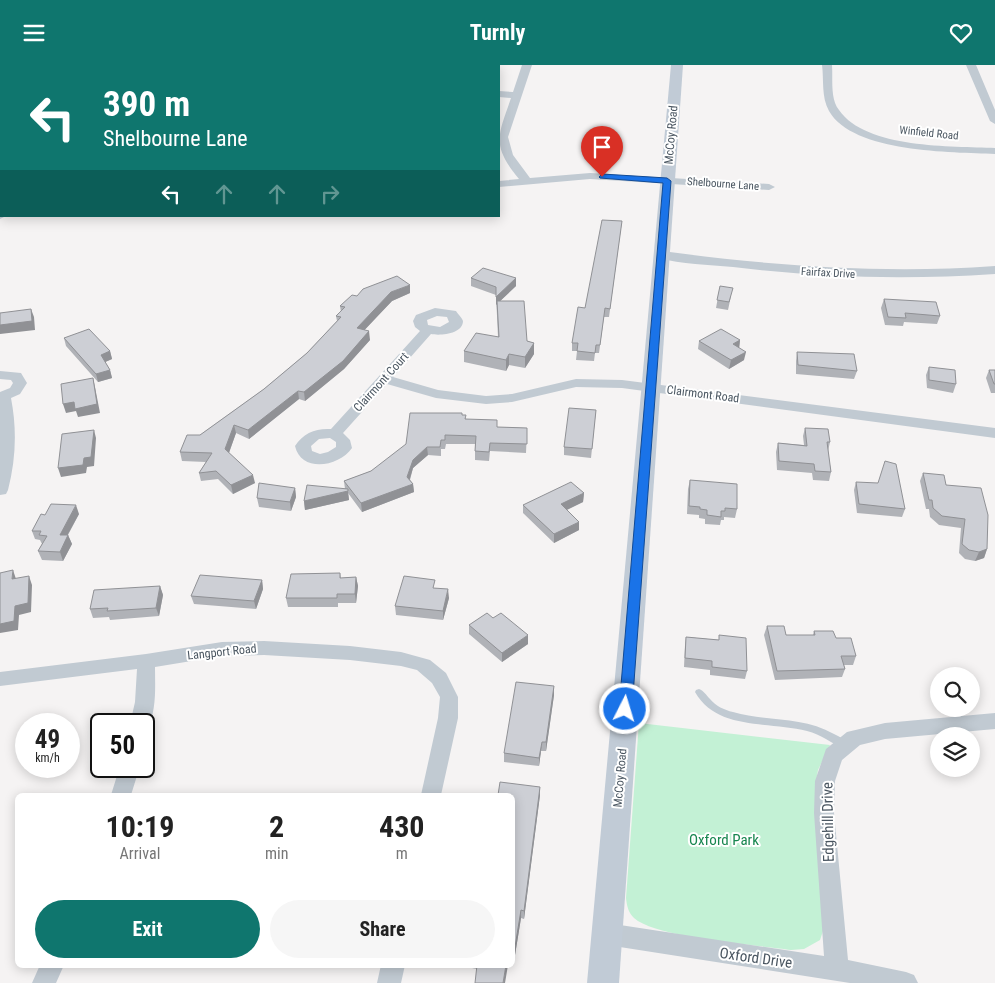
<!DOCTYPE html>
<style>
body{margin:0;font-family:"Roboto Condensed",sans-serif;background:#f6f6f6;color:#222;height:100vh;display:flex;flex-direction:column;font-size:19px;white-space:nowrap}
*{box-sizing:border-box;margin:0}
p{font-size:16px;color:#767676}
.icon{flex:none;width:28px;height:28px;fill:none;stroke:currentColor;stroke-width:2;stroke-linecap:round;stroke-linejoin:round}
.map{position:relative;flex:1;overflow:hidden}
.sheet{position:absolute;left:15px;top:728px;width:500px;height:175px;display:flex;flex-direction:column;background:#fff;border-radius:8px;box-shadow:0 2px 12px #0003}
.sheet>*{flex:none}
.banner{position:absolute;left:0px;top:0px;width:500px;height:152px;box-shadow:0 2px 12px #0003;background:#0f766e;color:#fff;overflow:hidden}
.tools{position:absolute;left:930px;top:602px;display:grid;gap:10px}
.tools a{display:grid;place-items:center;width:50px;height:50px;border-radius:50%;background:#fff;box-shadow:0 2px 12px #0003;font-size:25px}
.speed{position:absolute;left:15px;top:648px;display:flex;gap:10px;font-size:25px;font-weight:700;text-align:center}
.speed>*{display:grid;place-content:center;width:65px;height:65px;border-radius:50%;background:#fff;box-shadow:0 2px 12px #0003;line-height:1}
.speed small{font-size:12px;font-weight:400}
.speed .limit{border:2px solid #111;border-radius:8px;background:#fff;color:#111}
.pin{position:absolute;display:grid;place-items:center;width:42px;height:42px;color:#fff;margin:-51px -21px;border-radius:50% 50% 50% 0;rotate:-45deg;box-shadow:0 0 5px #0007}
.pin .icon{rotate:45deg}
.me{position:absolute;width:55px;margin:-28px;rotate:5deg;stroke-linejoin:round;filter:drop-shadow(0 0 4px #0008)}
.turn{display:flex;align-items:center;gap:18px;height:105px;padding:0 20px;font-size:22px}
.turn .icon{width:65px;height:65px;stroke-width:2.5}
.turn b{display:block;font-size:35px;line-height:42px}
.lanes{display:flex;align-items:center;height:48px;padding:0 20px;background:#0003;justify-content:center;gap:25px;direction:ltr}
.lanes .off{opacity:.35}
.eta{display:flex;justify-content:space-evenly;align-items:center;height:85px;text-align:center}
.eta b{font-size:30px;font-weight:700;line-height:35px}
.cta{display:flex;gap:10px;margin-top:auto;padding:10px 20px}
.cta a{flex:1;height:58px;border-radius:30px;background:#0f766e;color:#fff;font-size:20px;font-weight:700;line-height:58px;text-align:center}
.cta a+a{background:#f6f6f6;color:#222}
header{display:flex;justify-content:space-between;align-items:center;height:65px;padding:0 20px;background:#0f766e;color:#fff;font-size:22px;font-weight:700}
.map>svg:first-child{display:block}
.green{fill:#c3f1d5}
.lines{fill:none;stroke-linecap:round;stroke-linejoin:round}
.service{fill:#c1cad2;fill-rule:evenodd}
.minor{fill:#c1cad2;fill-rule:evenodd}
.secondary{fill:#c1cbd6;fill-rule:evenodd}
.wall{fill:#b0b2b7}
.shaded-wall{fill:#909195}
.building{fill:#cdcfd5;stroke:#909195}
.route{fill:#1a73e8;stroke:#114b97}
.labels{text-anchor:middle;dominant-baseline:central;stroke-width:4;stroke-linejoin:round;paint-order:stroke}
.far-street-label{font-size:11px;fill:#4a5661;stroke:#fff}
.street-label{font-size:12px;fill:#4a5661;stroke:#fff}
.near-street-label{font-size:15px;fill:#4a5661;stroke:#fff}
.near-park-label{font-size:15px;fill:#17864f;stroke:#fff}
</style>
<header><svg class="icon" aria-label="menu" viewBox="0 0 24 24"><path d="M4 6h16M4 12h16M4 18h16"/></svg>Turnly<svg class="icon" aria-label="heart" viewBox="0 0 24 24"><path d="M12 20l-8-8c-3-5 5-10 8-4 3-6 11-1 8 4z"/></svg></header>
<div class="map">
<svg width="995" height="918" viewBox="0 0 995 918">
<rect width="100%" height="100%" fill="#f5f3f3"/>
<path class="green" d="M 639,658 L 830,680 L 818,705 L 816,717 L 824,863 L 820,875 L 804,884 L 791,885 C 759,880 656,873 634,853 C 628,847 627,841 626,833 Z"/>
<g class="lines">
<path class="service" d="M 699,624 C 704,626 706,630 710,634 C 716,641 724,645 733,647 C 767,657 802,651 834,669 C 840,672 846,675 850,680 L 848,683 L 845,684 C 832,679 821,669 807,666 C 769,656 717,666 695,627 L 696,625 Z"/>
<path class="minor" d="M 522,0 L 532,0 L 508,72 L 513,90 L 530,113 L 590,108 L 769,119 L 775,122 L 769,125 L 590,114 L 499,122 L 499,116 L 519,114 C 491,80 498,71 511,33 L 499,32 L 499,26 L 513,27 Z
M 822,0 L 832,0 C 833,14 830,34 839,45 C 866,84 952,81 995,83 L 995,89 C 952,87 853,88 829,46 C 821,32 824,14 822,0 Z
M 966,0 L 976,0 L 995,45 L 995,59 L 990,56 Z
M 0,147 L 1,151 L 6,151 L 0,154 Z
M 662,186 C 773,201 883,209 995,201 L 995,209 C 907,215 821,213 733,202 C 708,200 682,199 658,193 L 656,190 Z
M 435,243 L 456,246 C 458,249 462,253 463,256 C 463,269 440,271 431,269 L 393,312 L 438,325 L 486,331 L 512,329 L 576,314 L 622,315 L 995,363 L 995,373 L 622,323 L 576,322 L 512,337 L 486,339 L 436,333 L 387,319 L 343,368 L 350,375 L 352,383 C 339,402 301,408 295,381 C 303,368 316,363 331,364 L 420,266 L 415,262 L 413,256 L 416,250 ZM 437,251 L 447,252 L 449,257 L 440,262 L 428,260 L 427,255 ZM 330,373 L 336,377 L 336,382 L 328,387 L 320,389 L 312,386 L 311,381 L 319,374 Z
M 0,306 L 21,308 L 27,318 L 20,329 L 11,333 C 17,364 16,394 8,425 L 6,429 L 0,430 L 0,327 L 10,323 L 13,318 L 11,315 L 0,314 Z
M 264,576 L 350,581 L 401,587 L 430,595 L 446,608 L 458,632 L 458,653 L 441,730 L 421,730 L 438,653 L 440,632 L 432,618 L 417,605 L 401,601 L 350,595 L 264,590 L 222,591 L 155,602 C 155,622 157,645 147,665 L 144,666 L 144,659 L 130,659 L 135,637 L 137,604 L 0,621 L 0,607 L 146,589 L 222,577 Z
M 995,648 L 995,664 L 885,674 L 860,680 L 842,695 L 835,716 L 834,748 L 848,895 L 906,907 L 914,910 L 918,918 L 850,918 L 607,880 L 599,877 L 596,869 L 599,861 L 607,858 L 824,891 L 814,748 L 815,716 L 826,684 L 847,667 L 885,658 Z
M 120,701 L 140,701 L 131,730 L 111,730 Z
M 40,900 L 64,900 L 56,918 L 32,918 Z
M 381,900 L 405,900 L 401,918 L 377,918 Z"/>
<path class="secondary" d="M 671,0 L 683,0 L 619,918 L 587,918 Z"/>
</g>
<path class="wall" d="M 218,0 L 496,0 L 496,1 L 239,1 Z
M 622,156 L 609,252 L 604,252 L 599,288 L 595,288 L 594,296 L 576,295 L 577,286 L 572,286 L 572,278 L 585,243 Z
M 471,213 L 516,213 L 516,221 L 500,236 L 527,276 L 534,278 L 534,289 L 525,303 L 509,300 L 506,306 L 464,297 L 464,286 L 498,272 L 496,230 L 471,221 Z
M 720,221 L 731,231 L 728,245 L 716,243 Z
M 410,228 L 392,236 L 364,265 L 370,275 L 344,304 L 305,336 L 299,334 L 249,374 L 236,368 L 229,388 L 255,418 L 233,429 L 218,414 L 201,416 L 199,408 L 206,397 L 182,396 L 180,387 L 200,370 L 264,324 L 307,288 L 337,256 L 336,251 L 341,247 L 340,241 L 357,231 Z
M 884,234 L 940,251 L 937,259 L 904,257 L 903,261 L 885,260 L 881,243 Z
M 64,273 L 110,286 L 112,294 L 105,297 L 110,305 L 112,313 L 98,317 L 66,281 Z
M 740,275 L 739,283 L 744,295 L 729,304 L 698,284 L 699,276 Z
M 797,287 L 857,306 L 854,314 L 796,309 L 796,296 Z
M 929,302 L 956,319 L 953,328 L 927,323 L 926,310 Z
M 989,305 L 995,305 L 995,328 L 991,328 L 986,313 Z
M 596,345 L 591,393 L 564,390 L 564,382 Z
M 462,350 L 466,354 L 497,362 L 527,363 L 526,388 L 490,386 L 489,396 L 475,395 L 475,379 L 446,379 L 445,384 L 441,384 L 441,391 L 428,390 L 413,403 L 410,415 L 413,419 L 414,427 L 362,447 L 348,428 L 349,435 L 305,445 L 304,436 L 345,424 L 344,416 L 371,406 Z
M 805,363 L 830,377 L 828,386 L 831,407 L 829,416 L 813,415 L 812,408 L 777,405 L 776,387 L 778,378 L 804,380 L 803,371 Z
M 923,408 L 946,420 L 987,484 L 984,493 L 975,496 L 965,494 L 959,488 L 961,463 L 939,460 L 930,452 L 929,444 L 926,444 L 920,416 Z
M 690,415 L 737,444 L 735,453 L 724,452 L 724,455 L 721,455 L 720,460 L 705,459 L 705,454 L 699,453 L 699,450 L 687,449 L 688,424 Z
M 856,417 L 905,444 L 902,452 L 857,448 L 854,425 Z
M 295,423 L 296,432 L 291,446 L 259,442 L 257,433 Z
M 584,428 L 583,437 L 567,445 L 579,457 L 579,465 L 554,478 L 523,448 L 523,440 Z
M 79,449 L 68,470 L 72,479 L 63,496 L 42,495 L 38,486 L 42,479 L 40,475 L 35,474 L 32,466 L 45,450 Z
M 340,508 L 341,513 L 356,512 L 358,521 L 356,538 L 338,538 L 338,542 L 288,542 L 286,533 Z
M 262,515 L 263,524 L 256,544 L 194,539 L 191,531 Z
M 160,521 L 163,530 L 159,551 L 110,555 L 109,552 L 93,553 L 90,544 Z
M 436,523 L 449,533 L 443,555 L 396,550 L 395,541 Z
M 469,560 L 528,579 L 502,597 L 469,569 Z
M 767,561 L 786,570 L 813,570 L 814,566 L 836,573 L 856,591 L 853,600 L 844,600 L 845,604 L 842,612 L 775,615 L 764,570 Z
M 719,570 L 747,606 L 745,614 L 710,610 L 710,605 L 684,602 L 685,580 L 686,572 L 719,575 Z
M 554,621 L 554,630 L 546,686 L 541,686 L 539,701 L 504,697 L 504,688 Z
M 540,722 L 540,730 L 524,854 L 521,853 L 515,890 L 512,889 L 512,730 Z
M 467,900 L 508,900 L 477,904 L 467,902 Z"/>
<path class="shaded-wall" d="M 516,213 L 516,221 L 496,240 L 496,232 Z
M 410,220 L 410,228 L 392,236 L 358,272 L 357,263 L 391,227 Z
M 31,244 L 34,252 L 35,265 L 0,269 L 0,260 Z
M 369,266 L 370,275 L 344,304 L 305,336 L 304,327 Z
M 740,275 L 739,284 L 733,279 Z
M 534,278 L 534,289 L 525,303 L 525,292 Z
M 110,286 L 112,294 L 103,298 L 101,290 Z
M 746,287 L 744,295 L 729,304 L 731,295 Z
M 509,289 L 509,300 L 506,306 L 506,295 Z
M 110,305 L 112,313 L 98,317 L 96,309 Z
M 93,313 L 95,322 L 100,348 L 78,352 L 76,346 L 66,348 L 63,339 Z
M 298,326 L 299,334 L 249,374 L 248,365 Z
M 234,360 L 236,368 L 227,393 L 225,384 Z
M 94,365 L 96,373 L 94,401 L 87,402 L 86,408 L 61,412 L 58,403 L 84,393 Z
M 427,382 L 428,390 L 413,403 L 408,420 L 407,412 L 413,395 Z
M 253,410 L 255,418 L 233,429 L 231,420 Z
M 413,419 L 414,427 L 362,447 L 361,438 Z
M 295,423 L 296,432 L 291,446 L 290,437 Z
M 348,426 L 349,435 L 305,445 L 304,436 Z
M 584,428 L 583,437 L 560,448 L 561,439 Z
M 76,440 L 79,449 L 63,478 L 60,470 Z
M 579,457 L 579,465 L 554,478 L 554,469 Z
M 68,470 L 72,479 L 63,496 L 60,487 Z
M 987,484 L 984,493 L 975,496 L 979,487 Z
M 13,505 L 16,514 L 12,514 Z
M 29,511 L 32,520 L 31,547 L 19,550 L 18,565 L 0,568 L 0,559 L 15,541 Z
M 356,512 L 358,521 L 356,538 L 355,529 Z
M 262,515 L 263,524 L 256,544 L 254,536 Z
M 160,521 L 163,530 L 159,551 L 156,543 Z
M 448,524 L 449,533 L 443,555 L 443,546 Z
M 528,570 L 528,579 L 502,597 L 502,588 Z
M 554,621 L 554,630 L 546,686 L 546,677 Z
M 542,677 L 541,686 L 539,701 L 539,693 Z
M 540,722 L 540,730 L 524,854 L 524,846 Z
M 521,845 L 521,853 L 515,890 L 515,882 Z
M 506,900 L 508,900 L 505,918 L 503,918 Z"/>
<path class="building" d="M 333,0 L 493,0 L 493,1 L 355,1 Z
M 602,155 L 622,156 L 610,244 L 605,243 L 600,280 L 596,280 L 595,288 L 577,286 L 578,278 L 572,278 L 578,242 L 585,243 Z
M 483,203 L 516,213 L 496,232 L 496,222 L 471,213 Z
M 397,211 L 410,220 L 391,227 L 357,263 L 369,266 L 343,296 L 304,327 L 298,326 L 248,365 L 234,360 L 225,384 L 253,410 L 231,420 L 216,406 L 199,408 L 212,388 L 180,387 L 187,370 L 200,370 L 264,324 L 307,288 L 341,252 L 336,251 L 345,242 L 340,241 L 352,230 L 357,231 L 363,224 Z
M 720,221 L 733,223 L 729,237 L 717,235 Z
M 884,234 L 936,237 L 940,251 L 905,248 L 906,253 L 888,252 Z
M 497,236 L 524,236 L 527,276 L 534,278 L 525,292 L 509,289 L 506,295 L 464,286 L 476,268 L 499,272 Z
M 31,244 L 32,256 L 0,260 L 0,248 Z
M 89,264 L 110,286 L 101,290 L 110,305 L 96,309 L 64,273 Z
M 721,264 L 740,275 L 733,279 L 746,287 L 731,295 L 699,276 Z
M 797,287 L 854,289 L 857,306 L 798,300 Z
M 929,302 L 955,305 L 956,319 L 929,315 Z
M 989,305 L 995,305 L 995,319 L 994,319 Z
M 93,313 L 97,339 L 75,344 L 74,337 L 63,339 L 61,319 Z
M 569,343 L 596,345 L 592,384 L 564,382 Z
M 410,348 L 462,348 L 462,350 L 466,350 L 465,354 L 497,355 L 497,362 L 527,363 L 527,379 L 490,378 L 489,387 L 475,386 L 476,371 L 445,370 L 445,375 L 441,375 L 440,382 L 427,382 L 413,395 L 407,412 L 413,419 L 361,438 L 344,416 L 371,406 L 406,379 Z
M 805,363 L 828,364 L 830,377 L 827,377 L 831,407 L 815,406 L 814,399 L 779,396 L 778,378 L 807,381 Z
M 94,365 L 91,392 L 84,393 L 83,400 L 58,403 L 62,369 Z
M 885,396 L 896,399 L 905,444 L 859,439 L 856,417 L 878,418 Z
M 923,408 L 944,410 L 946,420 L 981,423 L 988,450 L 987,484 L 979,487 L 969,485 L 962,479 L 965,454 L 942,451 L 933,443 L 932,435 L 929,435 Z
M 690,415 L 737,419 L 737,444 L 725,443 L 725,446 L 721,446 L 721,452 L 707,450 L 707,445 L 700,444 L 700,442 L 689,441 Z
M 571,417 L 584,428 L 561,439 L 579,457 L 554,469 L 523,440 Z
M 259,418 L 295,423 L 290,437 L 257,433 Z
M 307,420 L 348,424 L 348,426 L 304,436 Z
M 51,439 L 76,440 L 60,470 L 68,470 L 60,487 L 38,486 L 47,471 L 39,470 L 41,466 L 32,466 L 41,449 L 45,450 Z
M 13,505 L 12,514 L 29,511 L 28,538 L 15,541 L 14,556 L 0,559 L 0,508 Z
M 340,508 L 340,513 L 356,512 L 355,529 L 337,529 L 337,533 L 286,533 L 291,509 Z
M 200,510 L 262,515 L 254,536 L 191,531 Z
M 404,511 L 435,515 L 433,523 L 448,524 L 443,546 L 395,541 Z
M 160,521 L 156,543 L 107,546 L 108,543 L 90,544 L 94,525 Z
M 487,548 L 493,553 L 501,548 L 528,570 L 502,588 L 469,560 Z
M 767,561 L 784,561 L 786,570 L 815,570 L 814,566 L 833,566 L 836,573 L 851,573 L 856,591 L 841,591 L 845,604 L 777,606 Z
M 719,570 L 746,573 L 747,606 L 712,602 L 712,596 L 685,593 L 686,572 L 719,575 Z
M 516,617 L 554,621 L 546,677 L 542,677 L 539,693 L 504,688 Z
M 500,717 L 540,722 L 524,846 L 521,845 L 515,882 L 512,881 L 512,730 L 498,730 Z
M 477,900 L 506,900 L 503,918 L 475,918 Z"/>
<path class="route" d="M 602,109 L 667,113 L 671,116 L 632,644 L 630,648 L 625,650 L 621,648 L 619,644 L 663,118 L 600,113 L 599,112 Z"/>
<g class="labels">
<g class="far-street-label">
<text transform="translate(929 68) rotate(6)">Winfield Road</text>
<text transform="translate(723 119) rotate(4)">Shelbourne Lane</text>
<text transform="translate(828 208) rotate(3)">Fairfax Drive</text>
</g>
<g class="street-label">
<text transform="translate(671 70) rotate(-85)">McCoy Road</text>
<text transform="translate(381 317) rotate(-48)">Clairmont Court</text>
<text transform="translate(703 329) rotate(7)">Clairmont Road</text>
<text transform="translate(222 587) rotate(-6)">Langport Road</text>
<text transform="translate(620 713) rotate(-85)">McCoy Road</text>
</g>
<g class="near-street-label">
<text transform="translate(828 757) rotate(-91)">Edgehill Drive</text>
<text transform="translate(756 893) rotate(8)">Oxford Drive</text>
</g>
<g class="near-park-label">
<text x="724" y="775">Oxford Park</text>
</g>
</g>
</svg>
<div class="tools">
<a><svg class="icon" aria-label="search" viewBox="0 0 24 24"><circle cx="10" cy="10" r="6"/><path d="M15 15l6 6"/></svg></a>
<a><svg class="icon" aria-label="layers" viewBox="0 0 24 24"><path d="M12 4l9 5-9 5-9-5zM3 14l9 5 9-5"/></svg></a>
</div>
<div class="speed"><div>49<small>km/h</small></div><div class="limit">50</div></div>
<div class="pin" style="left:602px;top:112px;background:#d93025"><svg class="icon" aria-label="arrive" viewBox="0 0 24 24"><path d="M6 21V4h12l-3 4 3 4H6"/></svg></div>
<svg class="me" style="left:625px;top:644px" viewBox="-20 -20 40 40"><circle r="17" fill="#1a73e8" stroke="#fff" stroke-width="3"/><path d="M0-11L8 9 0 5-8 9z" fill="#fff"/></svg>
<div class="banner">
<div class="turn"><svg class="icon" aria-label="left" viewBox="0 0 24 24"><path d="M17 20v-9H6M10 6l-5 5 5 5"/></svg><div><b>390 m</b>Shelbourne Lane</div></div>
<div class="lanes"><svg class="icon" aria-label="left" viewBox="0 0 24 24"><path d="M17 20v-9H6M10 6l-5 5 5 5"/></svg><svg class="icon off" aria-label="ahead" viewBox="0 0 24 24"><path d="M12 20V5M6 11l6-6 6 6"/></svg><svg class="icon off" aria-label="ahead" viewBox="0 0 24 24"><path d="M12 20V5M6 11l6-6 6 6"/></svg><svg class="icon off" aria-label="right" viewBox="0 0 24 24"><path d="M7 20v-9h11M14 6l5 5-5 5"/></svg></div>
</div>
<section class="sheet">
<div class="eta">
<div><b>10:19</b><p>Arrival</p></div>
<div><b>2</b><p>min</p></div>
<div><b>430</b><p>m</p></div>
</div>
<div class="cta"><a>Exit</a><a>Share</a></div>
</section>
</div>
